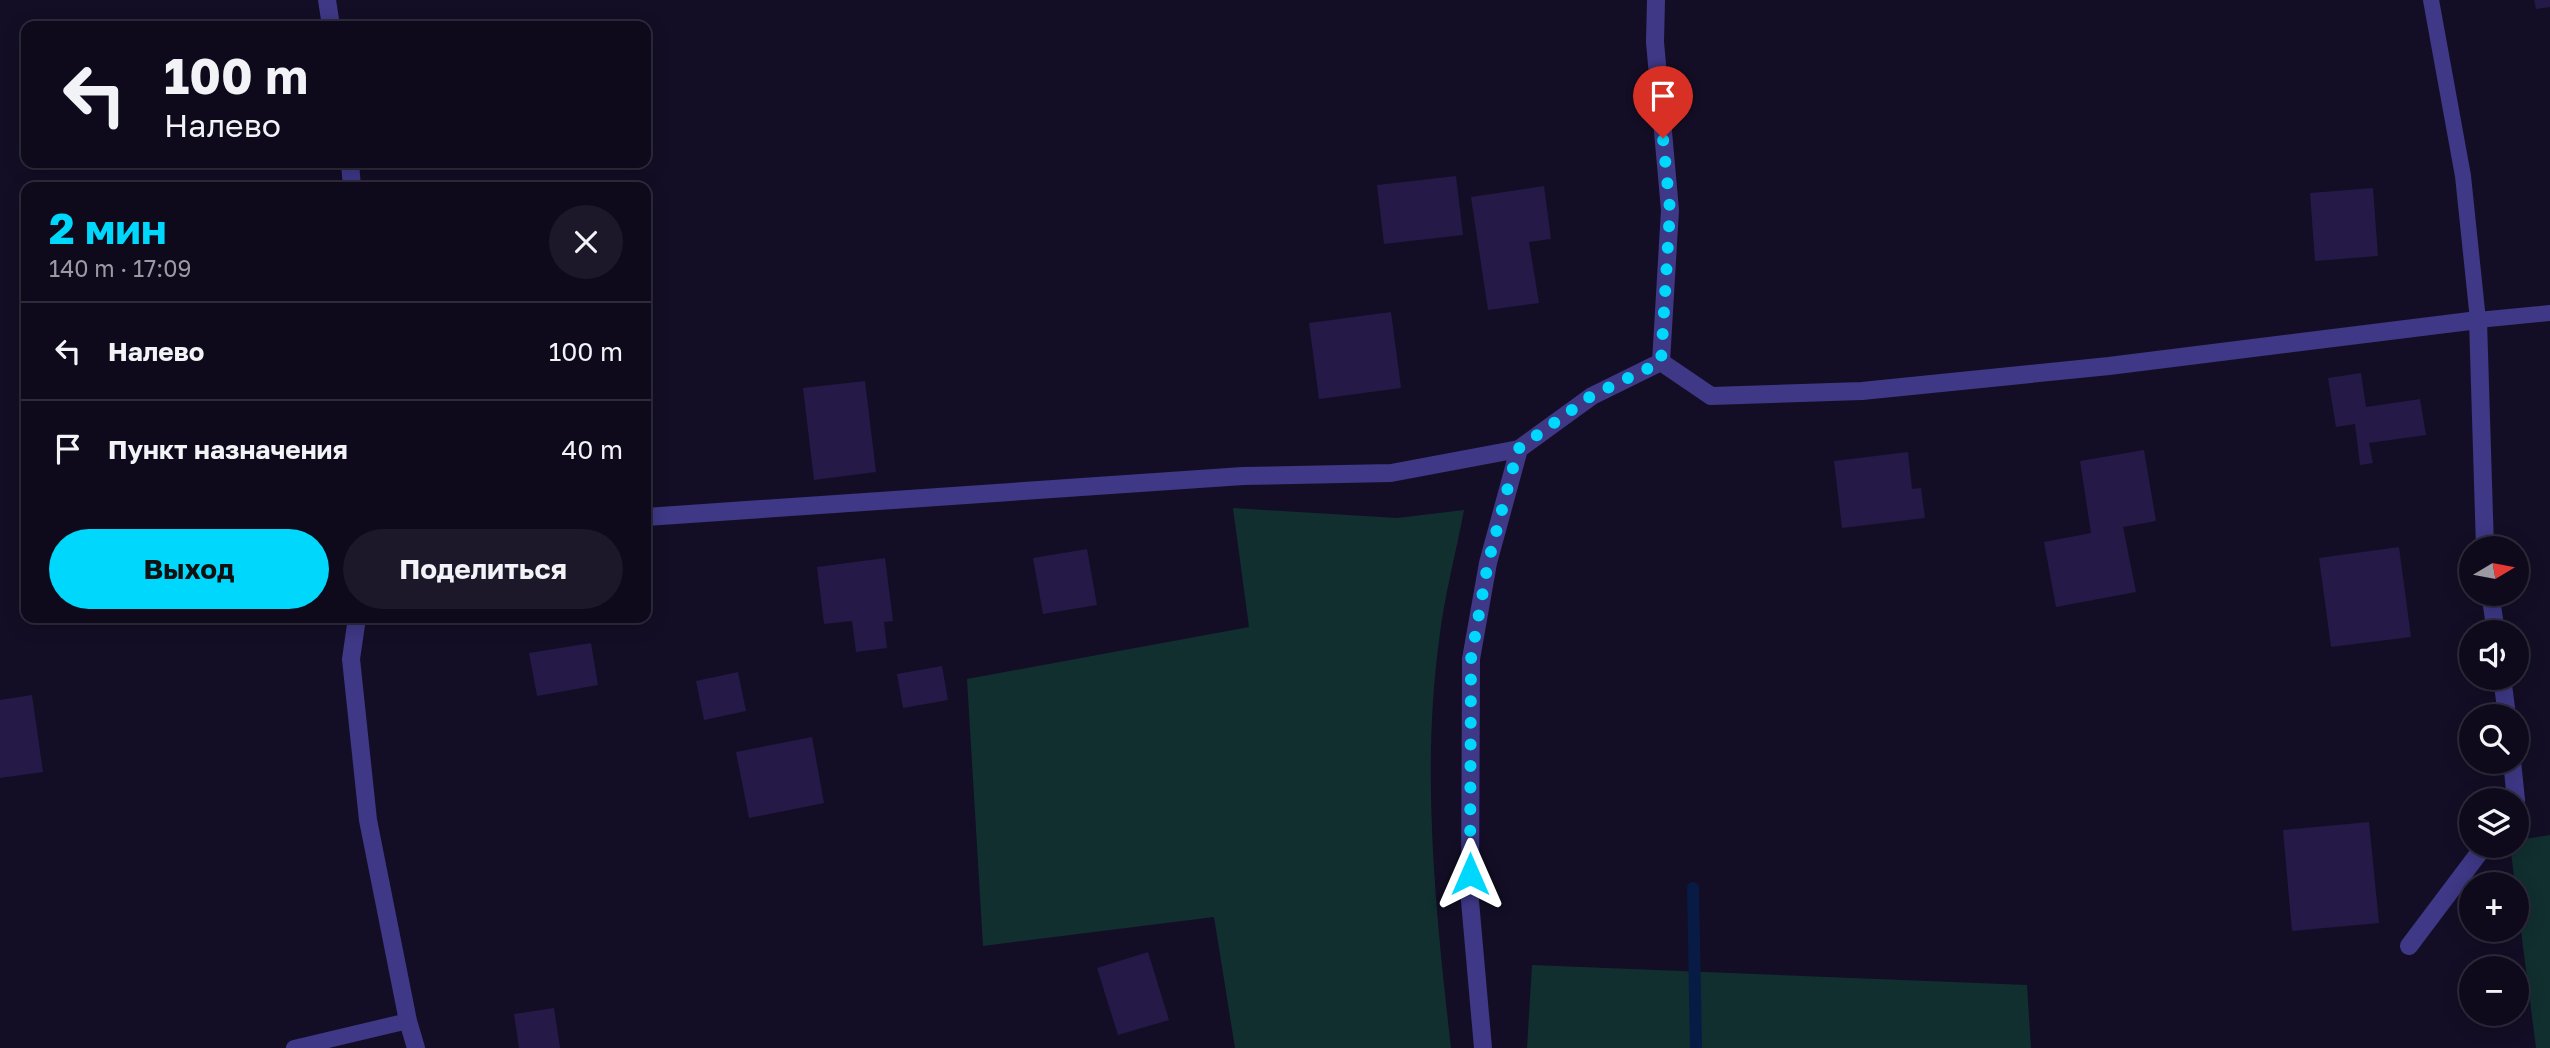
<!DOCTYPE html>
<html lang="ru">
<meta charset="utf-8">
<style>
body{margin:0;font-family:"Golos Text",sans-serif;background:#1c1829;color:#f1f3f6;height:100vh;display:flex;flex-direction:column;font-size:26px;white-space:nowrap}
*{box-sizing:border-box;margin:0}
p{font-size:23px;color:#9b9aa3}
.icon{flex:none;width:38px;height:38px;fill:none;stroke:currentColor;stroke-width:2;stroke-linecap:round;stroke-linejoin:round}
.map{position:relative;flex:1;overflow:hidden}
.panel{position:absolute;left:21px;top:182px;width:630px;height:441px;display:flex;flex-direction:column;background:#0e0a1c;border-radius:14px;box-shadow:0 4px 18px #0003,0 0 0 2px #2e2b3b}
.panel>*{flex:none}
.guide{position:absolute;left:21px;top:21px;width:630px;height:147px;border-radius:14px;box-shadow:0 4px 18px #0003,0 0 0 2px #2e2b3b;background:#0e0a1c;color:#f1f3f6;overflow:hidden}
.needle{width:46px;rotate:80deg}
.controls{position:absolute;left:2459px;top:536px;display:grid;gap:14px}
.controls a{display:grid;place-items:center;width:70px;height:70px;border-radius:50%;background:#0e0a1c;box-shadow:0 4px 18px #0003,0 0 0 2px #2e2b3b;font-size:35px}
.pin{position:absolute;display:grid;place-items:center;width:60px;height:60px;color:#fff;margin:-72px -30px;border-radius:50% 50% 50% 0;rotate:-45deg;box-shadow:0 0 7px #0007}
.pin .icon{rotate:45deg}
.me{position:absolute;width:77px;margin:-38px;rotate:0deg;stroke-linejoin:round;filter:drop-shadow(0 0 5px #0008)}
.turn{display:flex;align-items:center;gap:24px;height:147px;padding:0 28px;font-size:32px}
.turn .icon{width:91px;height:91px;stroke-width:2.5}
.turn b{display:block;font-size:49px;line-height:60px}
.round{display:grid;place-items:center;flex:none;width:74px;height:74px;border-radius:37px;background:#1c1829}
.summary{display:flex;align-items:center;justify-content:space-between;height:119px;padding:0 28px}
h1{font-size:42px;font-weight:700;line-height:52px;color:#00d7fd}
.button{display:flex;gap:14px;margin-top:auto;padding:14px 28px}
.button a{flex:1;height:80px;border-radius:42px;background:#00d7fd;color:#111;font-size:28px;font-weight:700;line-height:80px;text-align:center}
.button a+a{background:#1c1829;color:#f1f3f6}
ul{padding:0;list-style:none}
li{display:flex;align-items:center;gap:21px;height:98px;padding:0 28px;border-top:2px solid #2e2b3b}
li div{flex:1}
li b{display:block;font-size:26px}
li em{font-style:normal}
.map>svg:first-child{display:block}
.green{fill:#112f2f}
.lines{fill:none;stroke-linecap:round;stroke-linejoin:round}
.stream{stroke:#081b44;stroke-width:12}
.building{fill:#251947}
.lane{stroke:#3e3886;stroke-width:16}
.street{stroke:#3e3886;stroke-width:18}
.route{stroke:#00d7fd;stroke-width:12;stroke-dasharray:0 21.6}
</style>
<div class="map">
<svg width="2550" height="1048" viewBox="0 0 2550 1048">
<rect width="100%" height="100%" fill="#130e25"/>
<path class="green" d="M 1233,508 L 1397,518 L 1464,510 C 1456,553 1444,597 1439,641 C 1421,773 1436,916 1451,1048 L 1235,1048 L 1214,917 L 983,946 L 967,679 L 1249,627 Z
M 2550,835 L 2550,1048 L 2536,1048 L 2510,845 L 2516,845 L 2517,840 Z
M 1532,965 L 2027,985 L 2031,1048 L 1527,1048 Z"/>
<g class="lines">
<path class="stream" d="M 1693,888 L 1696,1048"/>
</g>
<path class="building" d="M 2534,0 L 2550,0 L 2550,7 L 2536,9 Z
M 1456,176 L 1463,235 L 1384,244 L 1377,185 Z
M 1544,186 L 1551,239 L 1529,242 L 1539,303 L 1488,310 L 1471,197 Z
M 2373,188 L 2378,256 L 2315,261 L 2310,193 Z
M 1391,312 L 1401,388 L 1319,399 L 1309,323 Z
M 2361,373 L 2366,407 L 2420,399 L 2426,435 L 2369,443 L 2373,463 L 2360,465 L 2355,424 L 2336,427 L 2328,378 Z
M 865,381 L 876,472 L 814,480 L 803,388 Z
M 2144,450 L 2156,521 L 2123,527 L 2136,592 L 2056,607 L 2044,542 L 2091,533 L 2080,461 Z
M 1908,452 L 1912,489 L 1921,488 L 1925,518 L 1842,528 L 1834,461 Z
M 2399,547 L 2411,637 L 2331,647 L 2319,558 Z
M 1087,549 L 1097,605 L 1043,614 L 1033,558 Z
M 885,558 L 893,621 L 884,622 L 887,648 L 856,652 L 852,621 L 824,624 L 817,567 Z
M 591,643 L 598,685 L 537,696 L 529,653 Z
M 942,666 L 948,700 L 903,708 L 897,674 Z
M 738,672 L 746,711 L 704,720 L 696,681 Z
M 32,695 L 43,772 L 0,778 L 0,700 Z
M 812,737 L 824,803 L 749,818 L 736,752 Z
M 2369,822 L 2379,923 L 2292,931 L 2283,830 Z
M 1148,952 L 1169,1020 L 1118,1035 L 1097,968 Z
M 554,1008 L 560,1048 L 519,1048 L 514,1014 Z"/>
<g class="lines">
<path class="lane" d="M 2431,0 L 2463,176 L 2478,320 L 2550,313
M 294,1048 L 408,1021"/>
<path class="street" d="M 327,0 L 331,26
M 1656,0 L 1655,42 L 1670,210 L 1661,362
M 350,163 L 352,187
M 646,517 L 1243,476 L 1391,473 L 1519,449 L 1592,396 L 1661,362 L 1711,396 L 1862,391 L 2109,366 L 2478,320 L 2485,548
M 2490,593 L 2496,632
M 357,618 L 351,659 L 368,820 L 408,1021 L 416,1048
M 2502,677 L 2507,716
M 2512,761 L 2516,800
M 2409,946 L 2485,845
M 1483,1048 L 1470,901 L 1471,659 L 1488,563 L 1519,449"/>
</g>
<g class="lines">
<path class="route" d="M 1470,874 L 1471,659 L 1488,563 L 1518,449 L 1591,396 L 1661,362 L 1670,210 L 1663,138"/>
</g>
</svg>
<div class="controls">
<a><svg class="needle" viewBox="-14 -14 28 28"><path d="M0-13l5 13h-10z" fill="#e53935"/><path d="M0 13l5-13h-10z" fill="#9b9aa3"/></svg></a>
<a><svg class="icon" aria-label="sound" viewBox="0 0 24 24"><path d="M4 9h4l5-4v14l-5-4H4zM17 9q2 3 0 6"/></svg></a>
<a><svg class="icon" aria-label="search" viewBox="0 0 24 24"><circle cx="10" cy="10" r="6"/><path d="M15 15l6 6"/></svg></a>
<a><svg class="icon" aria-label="layers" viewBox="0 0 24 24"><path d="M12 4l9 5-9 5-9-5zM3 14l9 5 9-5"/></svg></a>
<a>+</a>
<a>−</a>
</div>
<div class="pin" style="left:1663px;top:138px;background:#d93025"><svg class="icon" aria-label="arrive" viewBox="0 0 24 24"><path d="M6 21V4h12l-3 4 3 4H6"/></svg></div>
<svg class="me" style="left:1470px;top:874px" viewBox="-20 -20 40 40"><path d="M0-17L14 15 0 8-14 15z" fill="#00d7fd" stroke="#fff" stroke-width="4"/></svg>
<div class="guide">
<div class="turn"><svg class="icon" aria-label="left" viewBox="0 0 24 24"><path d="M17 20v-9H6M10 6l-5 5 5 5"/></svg><div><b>100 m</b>Налево</div></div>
</div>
<section class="panel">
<div class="summary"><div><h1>2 мин</h1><p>140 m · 17:09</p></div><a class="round"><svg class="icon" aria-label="close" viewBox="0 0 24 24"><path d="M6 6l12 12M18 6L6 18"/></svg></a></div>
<ul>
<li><svg class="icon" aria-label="left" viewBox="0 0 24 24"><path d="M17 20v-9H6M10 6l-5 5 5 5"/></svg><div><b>Налево</b></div><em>100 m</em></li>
<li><svg class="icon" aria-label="arrive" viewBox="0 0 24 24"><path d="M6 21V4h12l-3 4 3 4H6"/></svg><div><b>Пункт назначения</b></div><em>40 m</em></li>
</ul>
<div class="button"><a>Выход</a><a>Поделиться</a></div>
</section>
</div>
